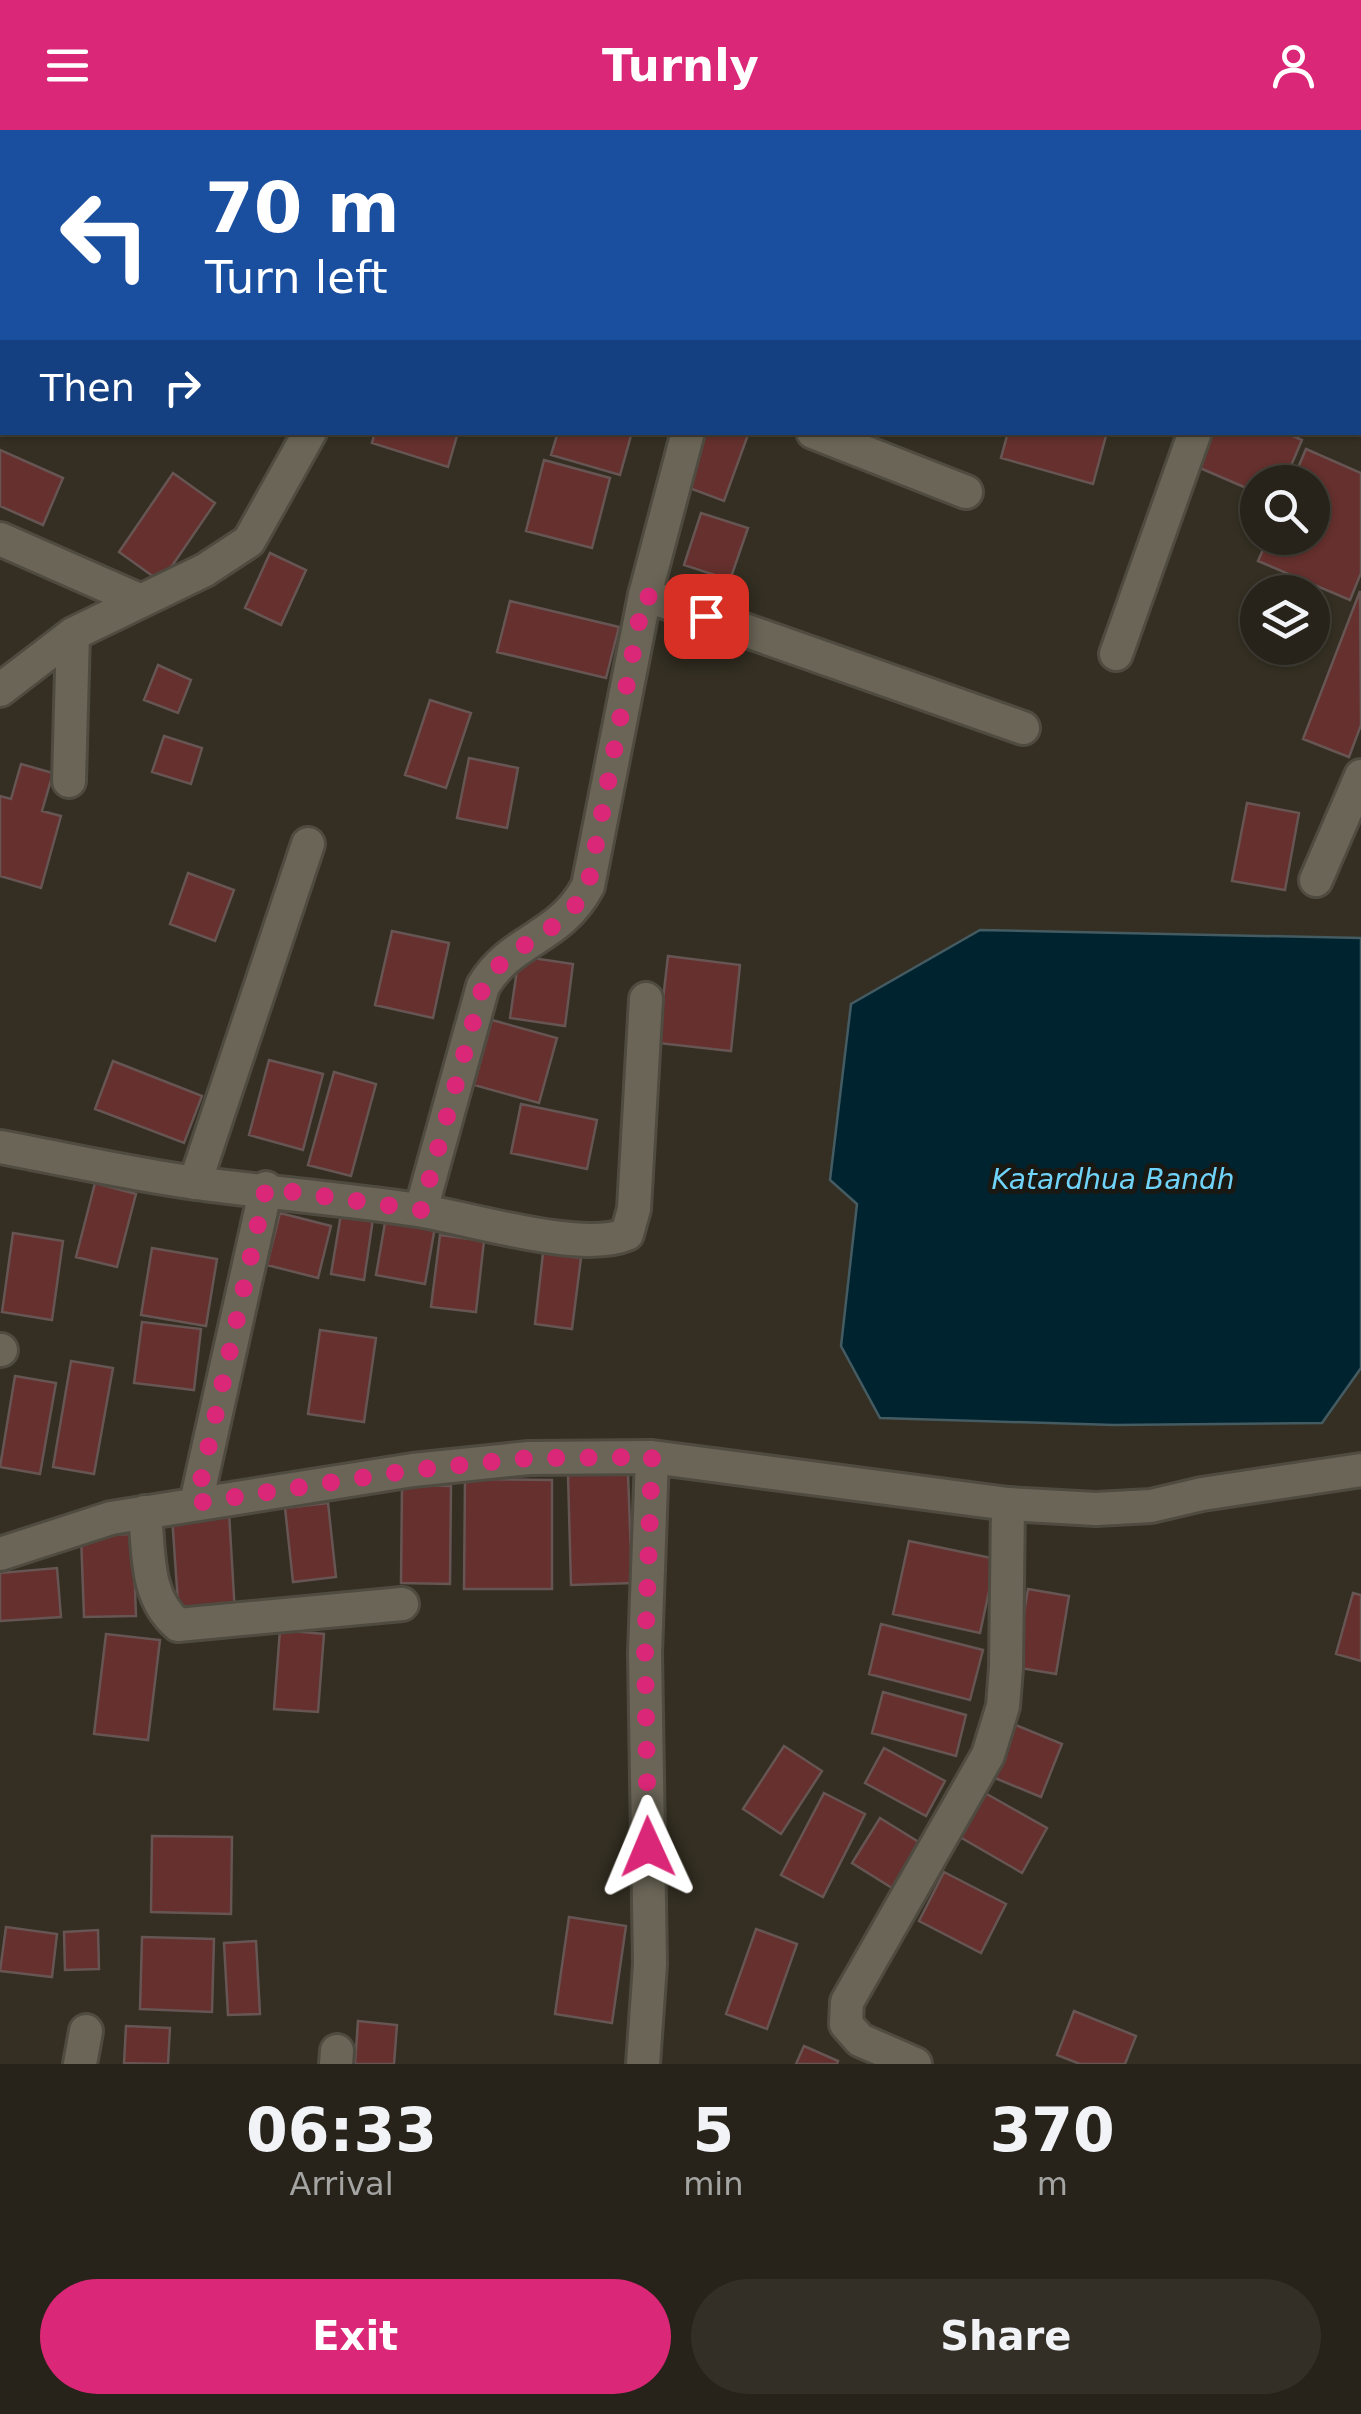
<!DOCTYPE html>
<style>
body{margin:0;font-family:"DejaVu Sans",sans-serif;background:#332f27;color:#f1f3f6;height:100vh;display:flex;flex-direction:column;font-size:38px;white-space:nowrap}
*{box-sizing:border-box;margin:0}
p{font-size:32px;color:#a4a4a2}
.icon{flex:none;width:55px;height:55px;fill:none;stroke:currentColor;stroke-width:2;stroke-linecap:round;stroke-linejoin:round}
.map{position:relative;height:1934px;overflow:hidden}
.sheet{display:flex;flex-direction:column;background:#27231a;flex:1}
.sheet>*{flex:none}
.hud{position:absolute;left:0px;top:0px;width:1362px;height:305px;box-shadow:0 2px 8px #0004,0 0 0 2px #434039;background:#1a4fa0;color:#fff;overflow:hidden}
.tools{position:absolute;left:1240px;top:335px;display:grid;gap:20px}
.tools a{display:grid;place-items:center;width:90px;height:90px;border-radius:50%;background:#27231a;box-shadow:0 2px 8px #0004,0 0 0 2px #434039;font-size:50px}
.pin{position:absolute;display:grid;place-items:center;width:85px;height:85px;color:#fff;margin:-42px;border-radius:20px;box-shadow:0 5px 15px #0006}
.me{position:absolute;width:110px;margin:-55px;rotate:359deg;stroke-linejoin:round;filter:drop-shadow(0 0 8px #0008)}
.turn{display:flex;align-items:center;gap:35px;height:210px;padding:0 40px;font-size:45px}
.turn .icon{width:130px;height:130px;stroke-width:2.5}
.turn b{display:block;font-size:70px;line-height:85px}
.then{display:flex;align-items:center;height:95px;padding:0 40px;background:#0003;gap:20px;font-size:38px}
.eta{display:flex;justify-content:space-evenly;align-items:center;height:170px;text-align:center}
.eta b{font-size:60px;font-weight:700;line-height:70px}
.button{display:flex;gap:20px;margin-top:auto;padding:20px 40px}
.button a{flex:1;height:115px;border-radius:60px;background:#db2777;color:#fff;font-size:40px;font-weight:700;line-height:115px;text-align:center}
.button a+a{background:#332f27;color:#f1f3f6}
header{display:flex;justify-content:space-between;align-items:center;height:130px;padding:0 40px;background:#db2777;color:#fff;font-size:45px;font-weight:700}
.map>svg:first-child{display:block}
.water{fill:#002330;stroke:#445b62;stroke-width:2.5}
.building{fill:#65302d;stroke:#665553;stroke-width:2.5}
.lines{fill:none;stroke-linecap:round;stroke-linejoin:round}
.minor-casing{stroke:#4f4b40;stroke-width:38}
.primary-casing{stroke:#4f4b40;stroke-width:58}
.minor{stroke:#6a6556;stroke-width:32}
.primary{stroke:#966b5d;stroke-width:52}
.route{stroke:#db2777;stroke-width:18;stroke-dasharray:0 32.4}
.labels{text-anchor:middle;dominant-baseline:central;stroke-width:10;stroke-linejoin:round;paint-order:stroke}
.water-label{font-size:28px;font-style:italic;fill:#70d4fa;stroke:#1a1812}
</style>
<header><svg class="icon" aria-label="menu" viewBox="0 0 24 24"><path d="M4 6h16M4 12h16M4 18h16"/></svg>Turnly<svg class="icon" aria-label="person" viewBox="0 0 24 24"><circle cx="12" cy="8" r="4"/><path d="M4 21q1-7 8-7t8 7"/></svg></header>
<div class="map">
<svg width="1361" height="1934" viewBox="0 0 1361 1934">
<rect width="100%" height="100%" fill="#342f22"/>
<path class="water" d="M 980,800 L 1361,808 L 1361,1238 L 1322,1293 L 1114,1295 L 880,1288 L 841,1216 L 857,1074 L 830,1050 L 851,874 Z"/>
<path class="building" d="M 1301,0 L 1361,0 L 1361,26 L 1360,2 Z
M 2,33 L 2,128 L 0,126 Z
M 375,302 L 458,302 L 448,337 L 372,313 Z
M 558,302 L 632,302 L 620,345 L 551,325 Z
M 704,302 L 749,302 L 724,371 L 684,356 Z
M 1008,302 L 1107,302 L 1093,354 L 1001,328 Z
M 1198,302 L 1284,302 L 1302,310 L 1284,352 L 1258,352 L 1258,363 L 1186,332 Z
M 1306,319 L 1361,343 L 1361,443 L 1350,470 L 1258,431 L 1268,408 L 1312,408 L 1312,352 L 1292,352 Z
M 0,320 L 63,348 L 43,395 L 0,376 Z
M 544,330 L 610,348 L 592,418 L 526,401 Z
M 173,343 L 215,373 L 161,452 L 119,422 Z
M 701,383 L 748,398 L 730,450 L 684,435 Z
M 270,423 L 306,440 L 281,495 L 245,478 Z
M 1360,461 L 1361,595 L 1349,627 L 1303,609 Z
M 510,471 L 619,497 L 606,548 L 497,522 Z
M 158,535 L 191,550 L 178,583 L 144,570 Z
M 430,570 L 471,583 L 446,658 L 405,645 Z
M 164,606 L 202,618 L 191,654 L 152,642 Z
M 469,628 L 518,638 L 507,698 L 457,688 Z
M 21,634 L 53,643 L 42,681 L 61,686 L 41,758 L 0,746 L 0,666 L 11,669 Z
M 1247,673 L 1299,683 L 1285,760 L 1232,751 Z
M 188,743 L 234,760 L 215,811 L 170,794 Z
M 392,801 L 449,813 L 433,888 L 375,875 Z
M 519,826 L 573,834 L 565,896 L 510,888 Z
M 668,826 L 740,835 L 731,921 L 658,913 Z
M 492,890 L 557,908 L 539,973 L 474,955 Z
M 269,930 L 323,944 L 303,1020 L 249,1005 Z
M 113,931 L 202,966 L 184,1013 L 95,979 Z
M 334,942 L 376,954 L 351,1046 L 308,1035 Z
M 521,974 L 597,990 L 587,1039 L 511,1023 Z
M 95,1053 L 136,1064 L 117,1137 L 76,1127 Z
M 280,1083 L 331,1096 L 318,1148 L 267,1135 Z
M 341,1084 L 373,1089 L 364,1150 L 331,1144 Z
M 386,1087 L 435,1097 L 425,1154 L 376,1145 Z
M 13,1103 L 63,1111 L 52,1190 L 2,1182 Z
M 440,1105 L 484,1111 L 476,1182 L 431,1177 Z
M 152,1118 L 217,1129 L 206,1196 L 141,1185 Z
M 543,1123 L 581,1128 L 572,1199 L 535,1194 Z
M 142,1192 L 201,1199 L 194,1260 L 134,1253 Z
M 320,1200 L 376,1208 L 364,1292 L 308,1284 Z
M 71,1231 L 113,1238 L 94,1344 L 53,1337 Z
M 15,1246 L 56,1253 L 40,1344 L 0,1337 Z
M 628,1343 L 632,1453 L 571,1455 L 568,1345 Z
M 465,1349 L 552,1350 L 552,1459 L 464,1459 Z
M 402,1355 L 451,1356 L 450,1454 L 401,1453 Z
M 328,1373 L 336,1447 L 293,1452 L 285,1378 Z
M 229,1382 L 235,1484 L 179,1488 L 172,1386 Z
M 133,1404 L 136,1486 L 84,1487 L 81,1406 Z
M 909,1411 L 996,1429 L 980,1503 L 893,1484 Z
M 57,1438 L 61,1487 L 0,1491 L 0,1443 Z
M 1028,1459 L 1069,1466 L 1056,1544 L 1015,1537 Z
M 1353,1463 L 1361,1465 L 1361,1531 L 1336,1524 Z
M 881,1494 L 983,1520 L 970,1570 L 869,1544 Z
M 280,1500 L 324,1504 L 318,1582 L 274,1579 Z
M 106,1504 L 160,1510 L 148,1610 L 94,1604 Z
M 883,1562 L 966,1585 L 956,1626 L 872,1603 Z
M 1011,1593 L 1062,1614 L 1041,1667 L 990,1646 Z
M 784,1616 L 822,1641 L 781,1704 L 743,1679 Z
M 884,1618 L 945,1651 L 926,1686 L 865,1653 Z
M 824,1663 L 865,1684 L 823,1767 L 781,1745 Z
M 985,1663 L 1047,1698 L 1022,1743 L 960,1707 Z
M 880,1688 L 925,1716 L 897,1761 L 852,1733 Z
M 152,1706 L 232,1707 L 231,1784 L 151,1782 Z
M 944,1742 L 1006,1774 L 981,1823 L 919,1791 Z
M 569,1787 L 626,1796 L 612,1893 L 555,1884 Z
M 6,1797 L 57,1804 L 52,1847 L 0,1841 Z
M 756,1799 L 797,1814 L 767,1899 L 726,1884 Z
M 98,1800 L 99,1839 L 65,1840 L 64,1802 Z
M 142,1807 L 214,1809 L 212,1882 L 140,1879 Z
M 256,1811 L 260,1884 L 228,1885 L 224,1813 Z
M 1074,1881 L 1136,1906 L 1125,1934 L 1080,1934 L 1057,1925 Z
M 358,1891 L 397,1895 L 394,1934 L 355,1934 Z
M 126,1896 L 170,1898 L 168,1934 L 124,1933 Z
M 804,1916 L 838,1931 L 837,1934 L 796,1934 Z"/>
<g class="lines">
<g class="minor-casing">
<path id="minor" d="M 505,2 L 508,0
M 790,2 L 791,0
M 1170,2 L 1171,0
M 813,302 L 966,362
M 0,409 L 141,471
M 645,465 L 1023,598
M 1116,524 L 1195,302
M 0,560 L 73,504 L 205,440 L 249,411 L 310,302
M 69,651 L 73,504
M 1316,750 L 1361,646
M 0,1017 C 65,1029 131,1044 196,1053 C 270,1063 343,1069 417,1080 C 469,1088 582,1124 627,1104 L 634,1079 L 646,869
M 195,1053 L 308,714
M 421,1080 L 483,856 C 513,807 559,810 588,756 L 645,465 L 688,302
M 0,1220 L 1,1220
M 196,1373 L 266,1058
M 145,1382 C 149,1423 145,1467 178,1495 L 402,1474
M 0,1424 L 111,1388 L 413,1340 L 529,1328 L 652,1327 L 1008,1374 L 1096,1379 L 1151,1376 L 1202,1364 L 1361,1340
M 80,1934 L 86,1901
M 336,1934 L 337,1921
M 643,1934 L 650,1834 L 645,1523 L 652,1327
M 915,1934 L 860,1910 L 846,1894 L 847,1872 L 988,1625 L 1003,1576 L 1006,1538 L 1008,1374"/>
</g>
<g class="primary-casing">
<path id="primary" d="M 842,0 L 848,2
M 923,0 L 929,2
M 1360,199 L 1361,200"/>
</g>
<use href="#minor" class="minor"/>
<use href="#primary" class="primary"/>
</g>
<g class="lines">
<path class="route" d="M 648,1717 L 645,1523 L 652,1327 L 529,1328 L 413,1340 L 196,1373 L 266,1058 L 421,1080 L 483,856 C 513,807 559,810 588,756 L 644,465 L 706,486"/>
</g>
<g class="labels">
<g class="water-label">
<text x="1113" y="1049">Katardhua Bandh</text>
</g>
</g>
</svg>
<div class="tools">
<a><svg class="icon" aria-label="search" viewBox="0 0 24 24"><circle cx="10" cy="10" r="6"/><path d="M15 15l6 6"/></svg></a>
<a><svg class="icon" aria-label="layers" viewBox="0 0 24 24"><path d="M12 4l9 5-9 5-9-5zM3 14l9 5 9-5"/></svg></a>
</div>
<div class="pin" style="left:706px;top:486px;background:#d93025"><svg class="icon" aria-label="arrive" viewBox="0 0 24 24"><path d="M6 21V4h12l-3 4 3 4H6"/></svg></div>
<svg class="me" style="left:648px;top:1717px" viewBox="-20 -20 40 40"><path d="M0-17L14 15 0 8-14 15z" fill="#db2777" stroke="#fff" stroke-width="4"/></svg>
<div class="hud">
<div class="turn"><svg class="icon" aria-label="left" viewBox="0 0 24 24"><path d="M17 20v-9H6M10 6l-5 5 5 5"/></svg><div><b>70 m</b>Turn left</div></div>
<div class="then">Then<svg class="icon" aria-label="right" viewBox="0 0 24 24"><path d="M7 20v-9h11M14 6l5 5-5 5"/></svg></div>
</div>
</div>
<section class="sheet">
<div class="eta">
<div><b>06:33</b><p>Arrival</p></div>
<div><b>5</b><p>min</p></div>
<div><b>370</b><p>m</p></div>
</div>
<div class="button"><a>Exit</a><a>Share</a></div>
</section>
